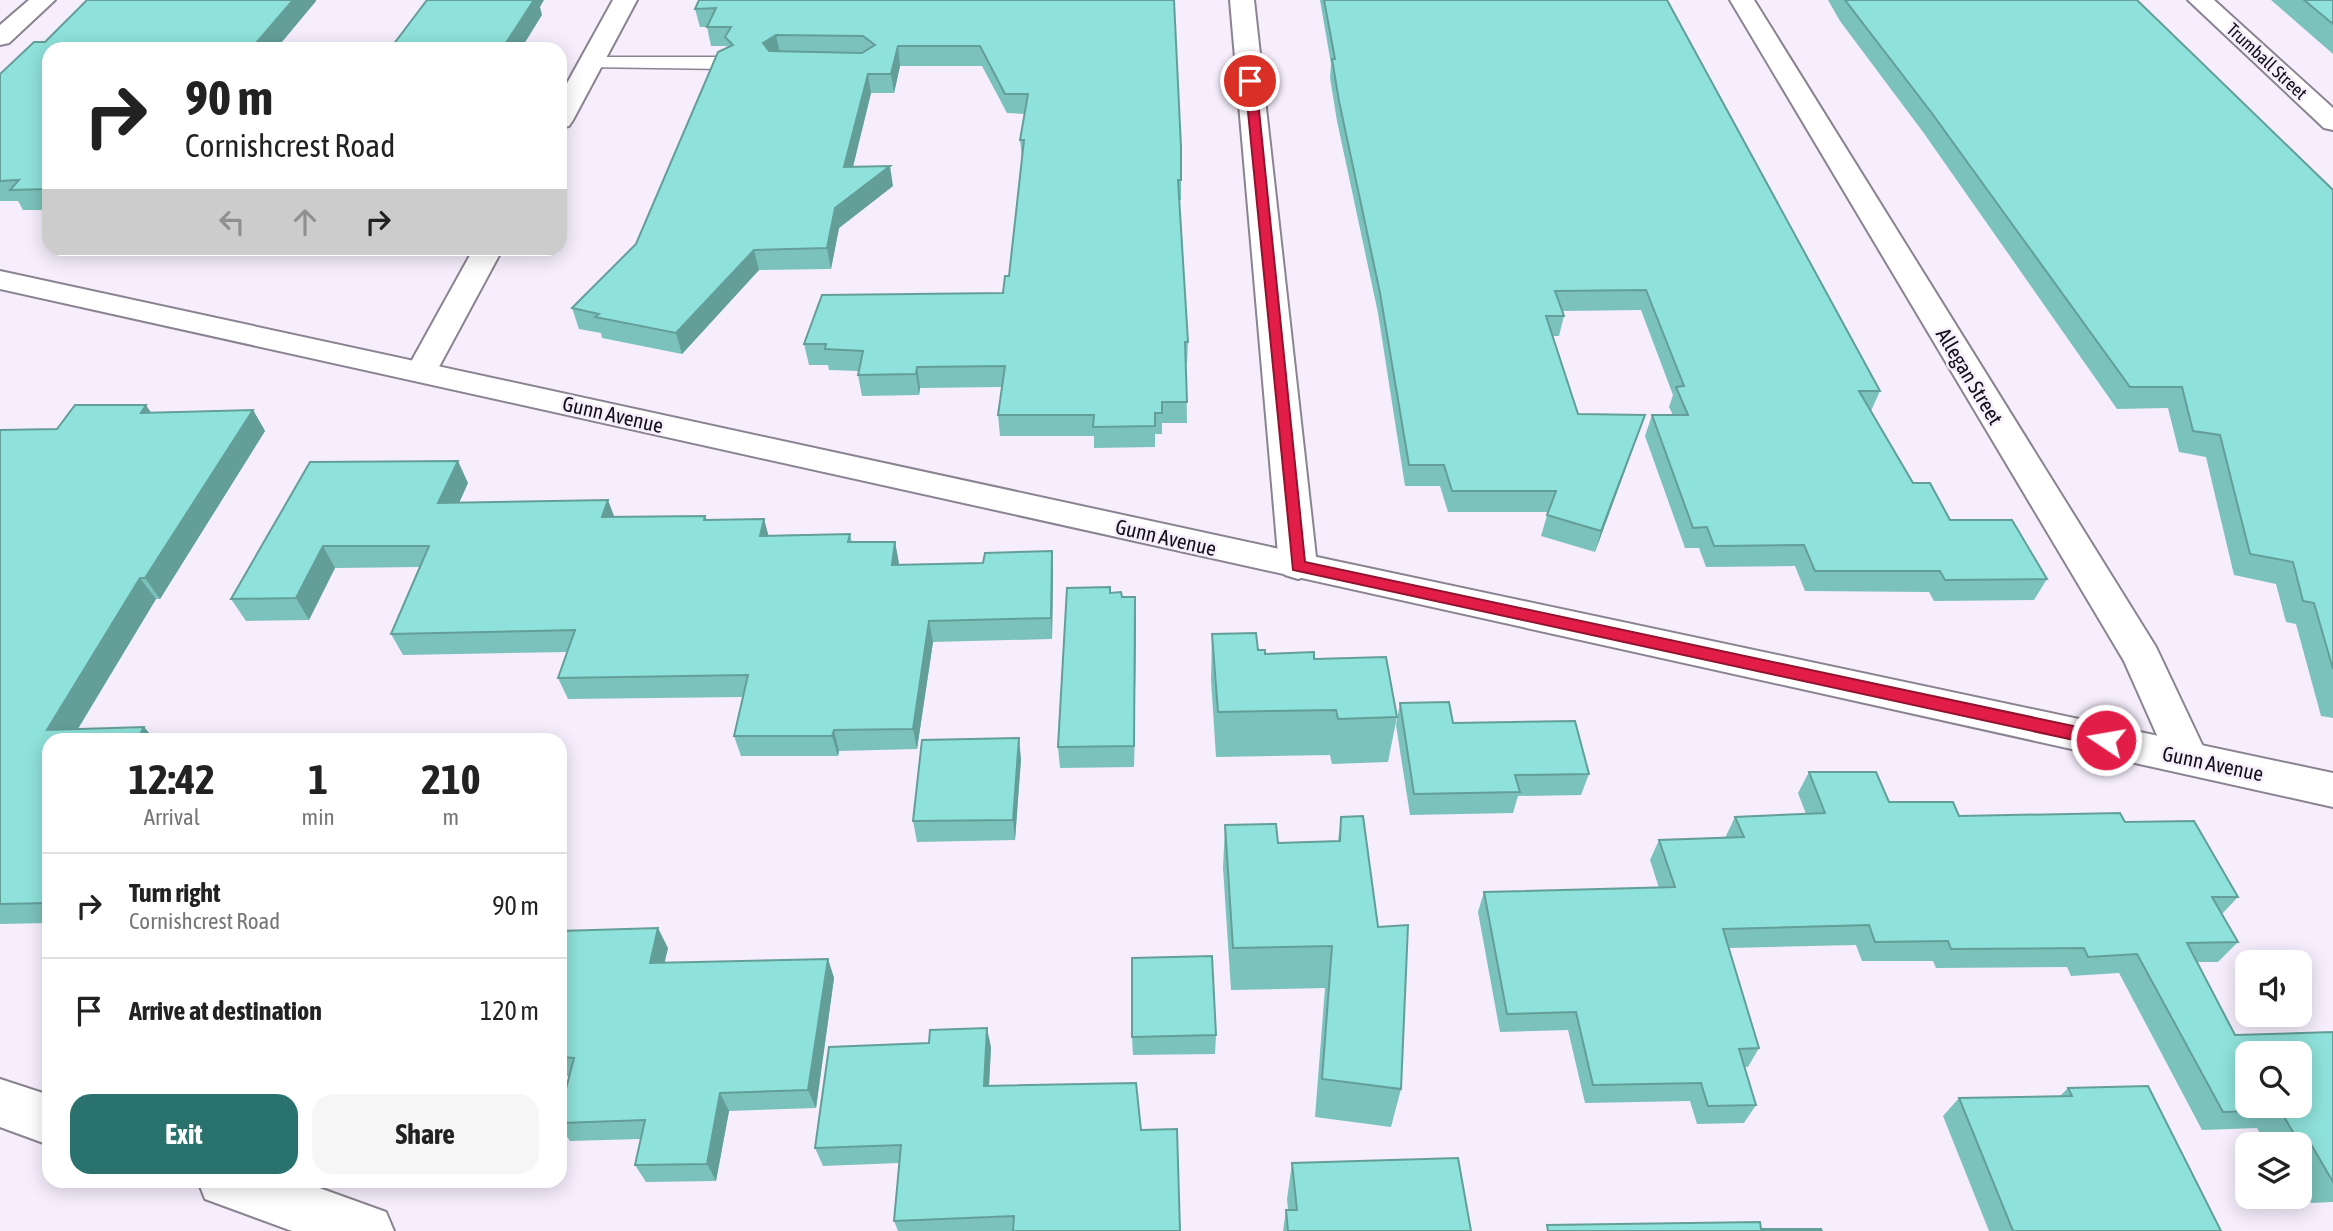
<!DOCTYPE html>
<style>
body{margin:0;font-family:"Asap Condensed",sans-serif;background:#f6f6f6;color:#222;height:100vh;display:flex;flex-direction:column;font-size:26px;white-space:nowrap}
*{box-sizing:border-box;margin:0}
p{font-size:23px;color:#767676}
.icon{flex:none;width:38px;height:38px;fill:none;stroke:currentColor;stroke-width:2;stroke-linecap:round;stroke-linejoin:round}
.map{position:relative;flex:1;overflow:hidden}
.side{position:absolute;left:42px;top:733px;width:525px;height:455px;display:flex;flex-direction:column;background:#fff;border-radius:21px;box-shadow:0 4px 18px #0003}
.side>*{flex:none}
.banner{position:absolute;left:42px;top:42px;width:525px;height:214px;border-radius:21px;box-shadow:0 4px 18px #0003;background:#fff;color:#222;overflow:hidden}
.controls{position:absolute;left:2235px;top:950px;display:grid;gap:14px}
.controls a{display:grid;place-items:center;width:77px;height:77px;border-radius:14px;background:#fff;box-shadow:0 4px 18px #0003;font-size:35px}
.pin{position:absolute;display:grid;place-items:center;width:60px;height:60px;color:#fff;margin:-30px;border:4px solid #fff;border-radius:50%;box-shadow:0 2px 7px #0007}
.me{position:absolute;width:77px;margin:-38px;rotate:282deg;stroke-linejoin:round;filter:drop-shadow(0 0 5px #0008)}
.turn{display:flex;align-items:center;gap:24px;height:147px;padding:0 28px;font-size:32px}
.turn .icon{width:91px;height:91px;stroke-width:2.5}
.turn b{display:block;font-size:49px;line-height:60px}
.lanes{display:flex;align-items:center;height:66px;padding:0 28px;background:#0003;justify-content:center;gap:35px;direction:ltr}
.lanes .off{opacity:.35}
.eta{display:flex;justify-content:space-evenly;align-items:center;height:119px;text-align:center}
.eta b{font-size:42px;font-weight:700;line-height:49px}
.primary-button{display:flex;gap:14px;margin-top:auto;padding:14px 28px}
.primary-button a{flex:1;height:80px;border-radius:21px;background:#29726d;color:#fff;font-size:28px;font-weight:700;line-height:80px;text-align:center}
.primary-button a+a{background:#f6f6f6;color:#222}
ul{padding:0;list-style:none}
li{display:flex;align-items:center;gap:21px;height:105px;padding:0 28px;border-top:2px solid #e0e0e0}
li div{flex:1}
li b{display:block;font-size:26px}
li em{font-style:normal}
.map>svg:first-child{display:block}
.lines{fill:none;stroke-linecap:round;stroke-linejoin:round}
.service-casing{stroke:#8a8391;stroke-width:3}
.minor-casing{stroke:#8a8391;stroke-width:4}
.tertiary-casing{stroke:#8a8391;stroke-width:4}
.service{fill:#fff;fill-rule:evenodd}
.minor{fill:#fff;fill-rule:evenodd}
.tertiary{fill:#fff;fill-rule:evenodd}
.wall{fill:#7bc2bc}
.shaded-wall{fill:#649e99}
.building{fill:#8fe2db;stroke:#649e99;stroke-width:2;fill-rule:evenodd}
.route{fill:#e11d48;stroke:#92132f;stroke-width:2}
.labels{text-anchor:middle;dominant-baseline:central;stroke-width:5;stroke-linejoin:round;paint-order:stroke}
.far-street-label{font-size:18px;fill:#120f15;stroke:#f6eefd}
.street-label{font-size:21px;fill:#120f15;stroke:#f6eefd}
</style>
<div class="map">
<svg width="2333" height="1231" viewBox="0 0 2333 1231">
<rect width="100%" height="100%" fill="#f6eefd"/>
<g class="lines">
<g class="service-casing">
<path id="service" d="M 591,57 L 725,57 L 735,63 L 725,69 L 584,67 L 581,63 Z"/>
</g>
<g class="minor-casing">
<path id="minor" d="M 29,0 L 55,0 L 9,43 L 0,45 L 0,25 Z
M 613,0 L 637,0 L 573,120 L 569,126 L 560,128 L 560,96 Z
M 1230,0 L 1254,0 L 1317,566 L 1311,575 L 1298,579 L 1285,575 L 1279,566 Z
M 1730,0 L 1754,0 L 2156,647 L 2208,757 L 2202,769 L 2187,774 L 2172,769 L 2124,661 Z
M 2188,0 L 2214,0 L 2333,108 L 2333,130 L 2324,128 Z
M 474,248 L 503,248 L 433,378 L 422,381 L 411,378 L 406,371 Z
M 0,1079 L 49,1095 L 49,1145 L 0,1127 Z
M 198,1181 L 300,1181 L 386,1212 L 394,1231 L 292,1231 L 205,1199 Z"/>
</g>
<g class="tertiary-casing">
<path id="tertiary" d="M 0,271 L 1298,553 L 2333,773 L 2333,807 L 0,289 Z"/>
</g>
<use href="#service" class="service"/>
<use href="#minor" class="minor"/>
<use href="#tertiary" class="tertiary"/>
</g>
<path class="wall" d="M 87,0 L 316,0 L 316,1 L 276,49 L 49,49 L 49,210 L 23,210 L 18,201 L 0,201 L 0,74 L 45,42 Z
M 1174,0 L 1181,147 L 1181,200 L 1179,200 L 1188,342 L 1187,363 L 1186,363 L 1187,423 L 1162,423 L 1162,434 L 1155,434 L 1155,447 L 1094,448 L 1094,436 L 1000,436 L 998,415 L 1002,387 L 920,388 L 919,395 L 862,396 L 858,375 L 859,371 L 829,370 L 828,365 L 809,365 L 804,344 L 1003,293 L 1009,276 L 1022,158 L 1020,140 L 1025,114 L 1007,113 L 982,66 L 900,66 L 894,93 L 871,93 L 853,167 L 893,186 L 839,228 L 831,269 L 759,270 L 682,354 L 602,338 L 601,333 L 579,329 L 572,308 L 636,244 L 727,48 L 727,46 L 711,46 L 707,27 L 700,27 L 695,9 Z
M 1320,0 L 1667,0 L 1880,391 L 1871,411 L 1913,483 L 1950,520 L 2047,579 L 2034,600 L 1934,601 L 1929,592 L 1805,591 L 1795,566 L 1706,567 L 1699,548 L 1685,548 L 1645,436 L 1652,415 L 1673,415 L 1669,407 L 1673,395 L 1641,310 L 1562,311 L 1564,316 L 1559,336 L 1553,336 L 1578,414 L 1645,415 L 1638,435 L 1595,552 L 1541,536 L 1548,512 L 1448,512 L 1440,486 L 1405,486 L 1378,313 L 1337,121 L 1330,78 L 1331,64 Z
M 1828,0 L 2137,0 L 2333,190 L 2333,718 L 2321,716 L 2296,624 L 2286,622 L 2276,584 L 2234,575 L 2206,457 L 2179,452 L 2168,408 L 2117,409 L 1923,132 L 1840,21 Z
M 2271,0 L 2333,0 L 2333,54 Z
M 389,248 L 386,254 L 191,253 L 189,249 L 176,249 Z
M 253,410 L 265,431 L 160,599 L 156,599 L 78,729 L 144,727 L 155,740 L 49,740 L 49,923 L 0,924 L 0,430 L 57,429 L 151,412 Z
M 310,462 L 468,483 L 459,503 L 614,517 L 705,516 L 707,520 L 764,519 L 768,535 L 850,534 L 852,542 L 895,542 L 899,565 L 983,563 L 1052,551 L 1053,572 L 1052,639 L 933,642 L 917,749 L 839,751 L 838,756 L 741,756 L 734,736 L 743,697 L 568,699 L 558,678 L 568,652 L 403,655 L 391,634 L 420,567 L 335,568 L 309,620 L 246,621 L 231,599 Z
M 1110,593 L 1122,597 L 1136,618 L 1134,767 L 1060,768 L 1058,747 Z
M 1212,634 L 1265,654 L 1314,659 L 1397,717 L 1388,762 L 1332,764 L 1330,755 L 1216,757 L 1211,680 Z
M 1400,703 L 1589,774 L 1581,795 L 1518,796 L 1513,813 L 1410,815 L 1396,725 Z
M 1021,759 L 1015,840 L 917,842 L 913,821 Z
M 1809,772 L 1889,802 L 1959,816 L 2125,822 L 2238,897 L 2222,914 L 2238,942 L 2218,962 L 2197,962 L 2235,1035 L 2333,1032 L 2333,1202 L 2311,1203 L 2300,1183 L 2300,1144 L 2266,1144 L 2257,1128 L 2202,1130 L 2119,973 L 2071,976 L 2067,967 L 1936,968 L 1933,961 L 1862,961 L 1856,945 L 1729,948 L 1759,1048 L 1748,1067 L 1744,1067 L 1756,1105 L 1744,1123 L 1697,1124 L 1690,1101 L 1585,1103 L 1568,1030 L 1500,1032 L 1478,912 L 1484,892 L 1659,888 L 1650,860 L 1659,840 L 1725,838 L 1735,817 L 1806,814 L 1798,793 Z
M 1341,817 L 1401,1089 L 1391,1127 L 1315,1117 L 1325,988 L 1231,990 L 1223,868 L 1225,825 L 1278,843 L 1338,841 Z
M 560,931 L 668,948 L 664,963 L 828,959 L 834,978 L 816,1108 L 729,1111 L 716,1181 L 646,1182 L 635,1165 L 641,1139 L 570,1141 L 560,1127 L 560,1112 L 569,1076 L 563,1076 L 560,1072 Z
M 1216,1035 L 1215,1054 L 1133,1055 L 1132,1037 Z
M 991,1047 L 989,1086 L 1141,1130 L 1180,1231 L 898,1231 L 894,1221 L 899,1163 L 823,1166 L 815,1148 Z
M 2068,1088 L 2221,1231 L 1989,1231 L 1943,1116 L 1959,1098 L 2060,1096 Z
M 1292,1163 L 1471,1231 L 1283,1231 L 1286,1210 L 1288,1210 L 1287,1199 Z"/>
<path class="shaded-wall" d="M 293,0 L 316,0 L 316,1 L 276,49 L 251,49 Z
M 530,0 L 544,0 L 540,7 L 542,15 L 521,49 L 502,49 Z
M 776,35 L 780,54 L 767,62 L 763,43 Z
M 898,46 L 900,66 L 894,93 L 891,74 Z
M 868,74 L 871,93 L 848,187 L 844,167 Z
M 890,166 L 893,186 L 839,228 L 831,269 L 827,248 L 835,208 Z
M 383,248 L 389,248 L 386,254 Z
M 754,250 L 759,270 L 682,354 L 676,333 Z
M 917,367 L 920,388 L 919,395 L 916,374 Z
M 146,405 L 160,426 L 141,413 Z
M 253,410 L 265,431 L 160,599 L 145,578 Z
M 1645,415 L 1638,435 L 1595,552 L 1601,531 Z
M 458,461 L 468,483 L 449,525 L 438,503 Z
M 608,500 L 616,521 L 602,517 Z
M 764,519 L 770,541 L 760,536 Z
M 895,542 L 899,563 L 896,587 L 892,565 Z
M 323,546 L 335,568 L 309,620 L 296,598 Z
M 1052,551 L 1053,572 L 1052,639 L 1051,618 Z
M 140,578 L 156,599 L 71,740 L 47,730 Z
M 1135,597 L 1136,618 L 1134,767 L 1134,746 Z
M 929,621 L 933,642 L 917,749 L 913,729 Z
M 144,727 L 155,740 L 137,740 Z
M 834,730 L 839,751 L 838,756 L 832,736 Z
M 1019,738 L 1021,759 L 1015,840 L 1013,820 Z
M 658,928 L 668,948 L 660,983 L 650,963 Z
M 828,959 L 834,978 L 816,1108 L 808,1090 Z
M 987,1028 L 991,1047 L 988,1104 L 984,1086 Z
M 720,1093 L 729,1111 L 716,1181 L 707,1164 Z"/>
<path class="building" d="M 87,0 L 293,0 L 251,49 L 49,49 L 49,189 L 10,190 L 19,180 L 0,181 L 0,74 L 34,42 L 45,42 Z
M 427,0 L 534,0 L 502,49 L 390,49 Z
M 699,0 L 1174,0 L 1181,147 L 1181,180 L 1178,180 L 1188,342 L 1185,342 L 1187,402 L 1162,402 L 1162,413 L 1155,413 L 1155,426 L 1093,427 L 1094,415 L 998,415 L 1005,366 L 917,367 L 916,374 L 858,375 L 863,351 L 825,349 L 826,344 L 804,344 L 822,295 L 1003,293 L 1005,276 L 1009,276 L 1024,140 L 1020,140 L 1028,94 L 1005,94 L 980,46 L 898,46 L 891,74 L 868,74 L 844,167 L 890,166 L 835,208 L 827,248 L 754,250 L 676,333 L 595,317 L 599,314 L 572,308 L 636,244 L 718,52 L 733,45 L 725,37 L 731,27 L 707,27 L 716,8 L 695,9 ZM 776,35 L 863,36 L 875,45 L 862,53 L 769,51 L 763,43 Z
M 1324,0 L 1667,0 L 1880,391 L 1859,391 L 1913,483 L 1930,483 L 1950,520 L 2012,520 L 2047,579 L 1945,580 L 1940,571 L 1815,571 L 1804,545 L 1714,546 L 1707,527 L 1693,528 L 1652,415 L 1688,415 L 1676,387 L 1684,386 L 1646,290 L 1555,291 L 1564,316 L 1546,316 L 1578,414 L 1645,415 L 1601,531 L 1547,515 L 1556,491 L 1452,491 L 1444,465 L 1409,465 L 1380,293 L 1339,101 L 1332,59 L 1335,59 Z
M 1845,0 L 2137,0 L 2333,190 L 2333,669 L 2314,603 L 2303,601 L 2293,562 L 2250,554 L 2220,435 L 2193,431 L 2182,387 L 2130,387 L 1931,112 Z
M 2304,0 L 2333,0 L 2333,24 Z
M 75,405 L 146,405 L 141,413 L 253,410 L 145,578 L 140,578 L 47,730 L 144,727 L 137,740 L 49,740 L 49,903 L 0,904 L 0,430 L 57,429 Z
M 458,461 L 438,503 L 608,500 L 602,517 L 705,516 L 704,520 L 764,519 L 760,536 L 850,534 L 848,542 L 895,542 L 892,565 L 983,563 L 985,553 L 1052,551 L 1051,618 L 929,621 L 913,729 L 834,730 L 832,736 L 734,736 L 748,675 L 558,678 L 575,630 L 391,634 L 429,546 L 323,546 L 296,598 L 231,599 L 310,462 Z
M 1110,587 L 1110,593 L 1121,592 L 1122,597 L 1135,597 L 1134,746 L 1058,747 L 1067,588 Z
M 1256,633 L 1258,650 L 1265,650 L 1265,654 L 1314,652 L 1314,659 L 1386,657 L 1397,717 L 1338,719 L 1336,710 L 1218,712 L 1212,634 Z
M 1449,702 L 1453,723 L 1575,721 L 1589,774 L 1515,775 L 1520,792 L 1414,794 L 1400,703 Z
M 1019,738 L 1013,820 L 913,821 L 922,740 Z
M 1809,772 L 1876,772 L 1889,802 L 1953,802 L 1959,816 L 2120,813 L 2125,822 L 2194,821 L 2238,897 L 2212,897 L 2238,942 L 2187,943 L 2235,1035 L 2333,1032 L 2333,1182 L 2308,1139 L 2297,1139 L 2280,1110 L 2223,1112 L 2137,954 L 2088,957 L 2084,948 L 1951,949 L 1948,941 L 1875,942 L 1869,925 L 1723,929 L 1759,1048 L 1739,1049 L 1756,1105 L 1708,1106 L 1701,1083 L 1593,1085 L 1576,1012 L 1507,1014 L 1484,892 L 1675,887 L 1659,840 L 1744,837 L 1735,817 L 1825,813 ZM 2247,1054 L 2300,1054 L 2300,1106 L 2247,1106 Z
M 1363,816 L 1378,927 L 1408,925 L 1401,1089 L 1322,1079 L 1332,946 L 1233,948 L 1225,825 L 1276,824 L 1278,843 L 1340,841 L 1341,817 Z
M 658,928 L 650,963 L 828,959 L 808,1090 L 720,1093 L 707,1164 L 635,1165 L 645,1120 L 560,1123 L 560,1112 L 574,1058 L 560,1057 L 560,931 Z
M 1212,956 L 1216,1035 L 1132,1037 L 1132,958 Z
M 987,1028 L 984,1086 L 1136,1083 L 1141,1130 L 1177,1129 L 1180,1231 L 1013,1231 L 1014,1216 L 894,1221 L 901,1145 L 815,1148 L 829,1047 L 929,1043 L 930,1030 Z
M 2148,1086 L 2221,1231 L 2013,1231 L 1959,1098 L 2072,1096 L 2068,1088 Z
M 1458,1158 L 1471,1231 L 1288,1231 L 1286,1210 L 1297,1210 L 1292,1163 Z
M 1760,1222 L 1761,1229 L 1821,1229 L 1822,1231 L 1548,1231 L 1547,1225 Z"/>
<path class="route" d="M 1250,78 L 1256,81 L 1305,562 L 2106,733 L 2112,735 L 2115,740 L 2112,745 L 2106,747 L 1293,570 L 1245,81 Z"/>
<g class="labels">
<g class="far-street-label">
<text transform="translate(2267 61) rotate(43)">Trumball Street</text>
</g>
<g class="street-label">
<text transform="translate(1970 376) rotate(59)">Allegan Street</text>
<text transform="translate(613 414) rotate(13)">Gunn Avenue</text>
<text transform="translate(1166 537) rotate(13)">Gunn Avenue</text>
<text transform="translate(2213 763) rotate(12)">Gunn Avenue</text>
</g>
</g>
</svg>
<div class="controls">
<a><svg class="icon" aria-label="sound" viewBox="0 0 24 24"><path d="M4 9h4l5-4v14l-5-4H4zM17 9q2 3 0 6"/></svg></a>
<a><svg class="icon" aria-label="search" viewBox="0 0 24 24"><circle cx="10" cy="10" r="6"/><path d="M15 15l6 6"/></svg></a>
<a><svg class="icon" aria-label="layers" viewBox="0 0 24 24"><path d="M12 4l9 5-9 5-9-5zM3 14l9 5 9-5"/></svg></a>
</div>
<div class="pin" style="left:1250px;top:81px;background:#d93025"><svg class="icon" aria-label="arrive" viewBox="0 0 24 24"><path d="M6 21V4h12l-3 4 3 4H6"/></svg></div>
<svg class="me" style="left:2106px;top:740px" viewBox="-20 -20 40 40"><circle r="17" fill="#e11d48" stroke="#fff" stroke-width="3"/><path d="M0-11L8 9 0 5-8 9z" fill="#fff"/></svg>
<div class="banner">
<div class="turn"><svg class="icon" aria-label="right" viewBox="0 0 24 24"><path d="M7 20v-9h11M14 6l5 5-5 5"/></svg><div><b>90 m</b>Cornishcrest Road</div></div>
<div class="lanes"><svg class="icon off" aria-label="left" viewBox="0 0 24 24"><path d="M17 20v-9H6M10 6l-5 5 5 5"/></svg><svg class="icon off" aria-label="ahead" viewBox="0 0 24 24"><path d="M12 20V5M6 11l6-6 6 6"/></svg><svg class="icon" aria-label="right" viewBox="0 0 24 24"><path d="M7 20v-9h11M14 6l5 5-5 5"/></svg></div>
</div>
<section class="side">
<div class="eta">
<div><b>12:42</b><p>Arrival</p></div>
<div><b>1</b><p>min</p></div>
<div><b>210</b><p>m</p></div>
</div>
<ul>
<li><svg class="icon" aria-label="right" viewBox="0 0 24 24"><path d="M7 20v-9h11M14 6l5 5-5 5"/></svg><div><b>Turn right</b><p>Cornishcrest Road</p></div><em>90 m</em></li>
<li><svg class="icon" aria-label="arrive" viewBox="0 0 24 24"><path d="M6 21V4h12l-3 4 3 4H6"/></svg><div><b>Arrive at destination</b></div><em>120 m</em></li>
</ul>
<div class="primary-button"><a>Exit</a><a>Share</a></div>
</section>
</div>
